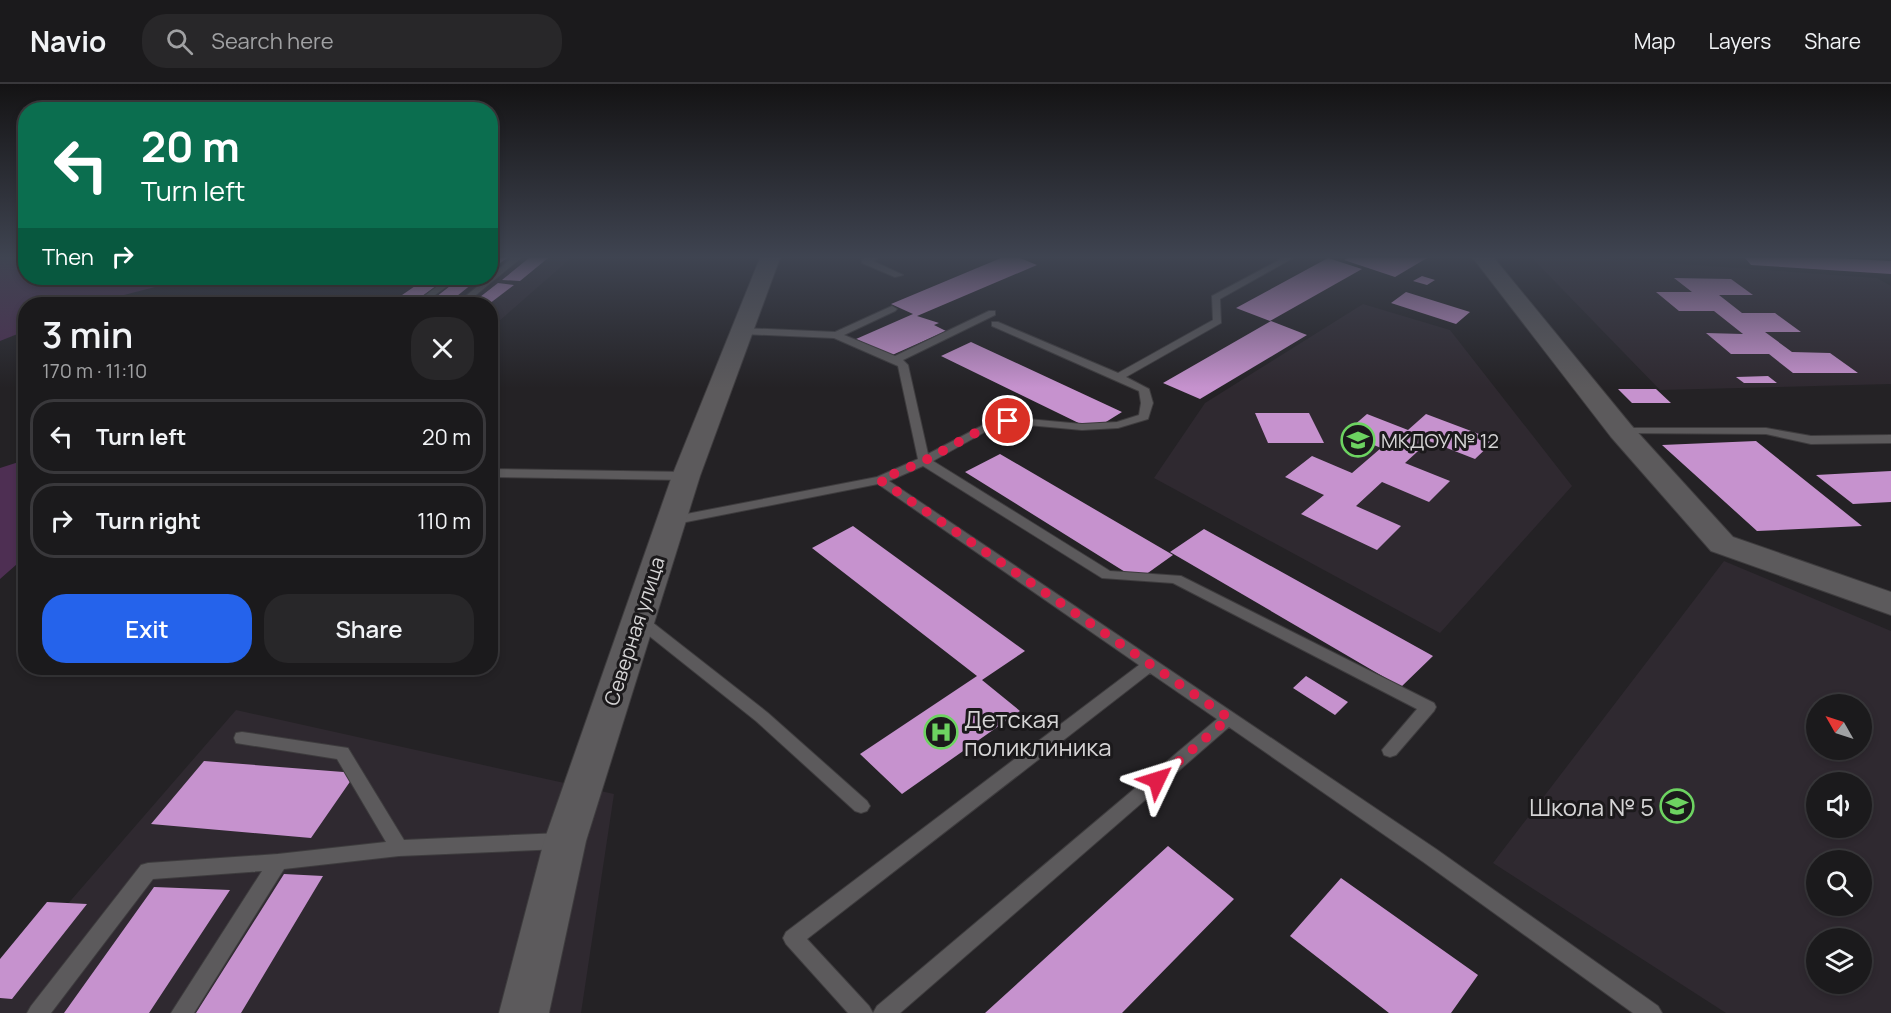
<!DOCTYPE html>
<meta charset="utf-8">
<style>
body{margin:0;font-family:Manrope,sans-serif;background:#282729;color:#f1f3f6;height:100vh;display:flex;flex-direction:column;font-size:22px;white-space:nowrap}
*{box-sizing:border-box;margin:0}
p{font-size:20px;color:#a0a1a3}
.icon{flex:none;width:33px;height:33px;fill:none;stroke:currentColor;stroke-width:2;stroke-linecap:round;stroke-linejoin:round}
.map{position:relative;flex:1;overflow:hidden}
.side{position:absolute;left:18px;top:213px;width:480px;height:378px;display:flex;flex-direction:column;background:#1b1a1c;border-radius:24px;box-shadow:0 3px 9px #0003,0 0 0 2px #39383b}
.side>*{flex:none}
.top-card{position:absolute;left:18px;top:18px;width:480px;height:183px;border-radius:24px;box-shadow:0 3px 9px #0003,0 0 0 2px #39383b;background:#0b6e4f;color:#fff;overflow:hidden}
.needle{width:39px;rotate:309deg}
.controls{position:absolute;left:1806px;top:610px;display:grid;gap:12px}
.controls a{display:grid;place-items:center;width:66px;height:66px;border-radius:50%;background:#1b1a1c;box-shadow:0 3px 9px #0003,0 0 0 2px #39383b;font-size:30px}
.pin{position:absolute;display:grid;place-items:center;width:51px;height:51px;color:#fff;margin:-26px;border:3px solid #fff;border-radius:50%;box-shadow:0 2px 6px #0007}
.me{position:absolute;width:66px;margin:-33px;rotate:49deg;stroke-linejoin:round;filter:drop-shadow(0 0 4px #0008)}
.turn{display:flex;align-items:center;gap:21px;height:126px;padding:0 24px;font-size:27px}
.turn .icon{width:78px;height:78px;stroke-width:2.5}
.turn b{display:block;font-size:42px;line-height:51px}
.then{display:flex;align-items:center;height:57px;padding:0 24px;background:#0003;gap:12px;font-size:22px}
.round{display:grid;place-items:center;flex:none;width:63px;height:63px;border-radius:24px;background:#282729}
.overview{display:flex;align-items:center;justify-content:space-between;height:102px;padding:0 24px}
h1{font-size:36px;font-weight:600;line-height:45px}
.cta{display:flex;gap:12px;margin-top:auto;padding:12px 24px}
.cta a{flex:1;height:69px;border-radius:24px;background:#2563eb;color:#fff;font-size:24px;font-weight:600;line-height:69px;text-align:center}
.cta a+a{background:#282729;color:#f1f3f6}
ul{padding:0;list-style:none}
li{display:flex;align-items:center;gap:18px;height:75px;margin:0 12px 9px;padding:0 12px;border:3px solid #39383b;border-radius:24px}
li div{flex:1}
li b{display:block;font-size:22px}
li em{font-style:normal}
header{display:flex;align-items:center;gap:36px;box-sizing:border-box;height:84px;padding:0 30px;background:#1b1a1c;border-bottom:2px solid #39383b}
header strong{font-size:28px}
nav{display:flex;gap:33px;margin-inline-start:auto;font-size:21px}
.search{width:420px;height:54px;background:#282729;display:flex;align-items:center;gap:15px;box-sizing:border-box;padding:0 21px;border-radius:24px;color:#a0a1a3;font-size:22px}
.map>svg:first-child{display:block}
.built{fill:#2f2930;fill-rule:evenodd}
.green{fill:#4e2f53}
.building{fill:#c692ce}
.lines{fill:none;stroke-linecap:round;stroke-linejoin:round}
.service-casing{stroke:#3e3c3e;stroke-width:2}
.tertiary-casing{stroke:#3e3c3e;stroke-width:2}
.service{fill:#5c5a5c;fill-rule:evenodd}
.tertiary{fill:#5c5a5c;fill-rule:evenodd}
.route{stroke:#e11d48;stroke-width:10;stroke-dasharray:0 18}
.labels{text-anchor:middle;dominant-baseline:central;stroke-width:6;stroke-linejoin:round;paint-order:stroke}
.poi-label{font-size:20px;fill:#d5d4d5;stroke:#1b191b;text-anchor:start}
.street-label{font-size:20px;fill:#d5d4d5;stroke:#1b191b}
.near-poi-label{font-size:24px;fill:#d5d4d5;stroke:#1b191b;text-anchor:start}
</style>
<header>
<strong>Navio</strong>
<div class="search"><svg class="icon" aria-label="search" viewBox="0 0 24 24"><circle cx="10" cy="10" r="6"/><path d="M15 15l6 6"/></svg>Search here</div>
<nav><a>Map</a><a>Layers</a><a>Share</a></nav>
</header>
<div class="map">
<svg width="1891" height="929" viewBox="0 0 1891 929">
<rect width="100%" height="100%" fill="#242225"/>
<path class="built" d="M 491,174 L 571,174 L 491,244 L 490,220 L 395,220 L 430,194 L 490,194 Z
M 1532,174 L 1596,174 L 1877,194 L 1891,202 L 1891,300 L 1660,306 Z
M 1363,220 L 1450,246 L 1572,402 L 1440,549 L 1154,394 L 1205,319 Z
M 1724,477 L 1891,547 L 1891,929 L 1726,929 L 1493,779 ZM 1816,621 L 1862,621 L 1862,666 L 1816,666 ZM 1816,699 L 1862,699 L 1862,744 L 1816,744 ZM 1816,777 L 1862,777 L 1862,822 L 1816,822 ZM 1816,855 L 1862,855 L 1862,900 L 1816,900 Z
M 236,626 L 614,710 L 581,929 L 0,929 L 0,898 Z"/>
<path class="green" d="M 0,174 L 25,174 L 26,194 L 190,194 L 89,220 L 26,220 L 25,247 L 0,257 Z
M 25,376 L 25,473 L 0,495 L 0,384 Z"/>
<path class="building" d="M 490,174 L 507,174 L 490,186 Z
M 529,174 L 548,174 L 520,197 L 502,196 Z
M 1001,174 L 1020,174 L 1037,181 L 917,232 L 939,239 L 934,241 L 946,247 L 890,272 L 864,263 L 869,261 L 856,255 L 913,230 L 891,220 Z
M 1328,174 L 1362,185 L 1270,237 L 1236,224 Z
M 1348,174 L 1427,174 L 1395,193 L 1344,176 Z
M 1745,174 L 1833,174 L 1891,177 L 1891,190 L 1751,181 Z
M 1422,192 L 1435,196 L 1427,201 L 1413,197 Z
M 1674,194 L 1731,195 L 1753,211 L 1719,211 L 1742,229 L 1775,229 L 1801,248 L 1765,248 L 1792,268 L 1830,269 L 1858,289 L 1793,289 L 1769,270 L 1731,270 L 1706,249 L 1743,250 L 1714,227 L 1679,227 L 1656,208 L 1692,208 Z
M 459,195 L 477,196 L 447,220 L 427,220 Z
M 498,199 L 514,201 L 489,220 L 471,220 Z
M 418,200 L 436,202 L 411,220 L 389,220 Z
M 1406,208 L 1470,228 L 1456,240 L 1391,219 Z
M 1271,237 L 1307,251 L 1200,315 L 1163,299 Z
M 971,258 L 1122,328 L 1093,346 L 941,272 Z
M 1768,292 L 1777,299 L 1744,299 L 1736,293 Z
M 1618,305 L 1656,305 L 1671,319 L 1632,319 Z
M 1255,329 L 1309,329 L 1324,359 L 1268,359 Z
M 1367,330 L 1408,346 L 1426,330 L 1495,356 L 1475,375 L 1429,357 L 1405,379 L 1450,397 L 1429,418 L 1382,398 L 1356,422 L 1401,442 L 1377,466 L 1301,430 L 1324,411 L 1285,393 L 1312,372 L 1352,389 L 1381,364 L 1345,349 Z
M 1756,357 L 1862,442 L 1757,447 L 1662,361 Z
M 1000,370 L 1173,471 L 1138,496 L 965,388 Z
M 1891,387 L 1891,418 L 1853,420 L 1816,391 Z
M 853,442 L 1025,567 L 982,596 L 1020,627 L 902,710 L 860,670 L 977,592 L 812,464 Z
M 1204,445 L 1433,572 L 1401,603 L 1170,468 Z
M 1306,592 L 1348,618 L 1335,631 L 1293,604 Z
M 204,677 L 356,689 L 311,754 L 151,740 Z
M 1168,762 L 1234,815 L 1122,929 L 985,929 Z
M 284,790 L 323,792 L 241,929 L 196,929 Z
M 1341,794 L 1478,891 L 1451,929 L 1389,929 L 1290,852 Z
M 154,803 L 230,806 L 149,929 L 64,929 Z
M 47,818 L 87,820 L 12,915 L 0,914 L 0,875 Z"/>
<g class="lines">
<g class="service-casing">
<path id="service" d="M 512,174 L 521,174 L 465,220 L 456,220 Z
M 866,174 L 878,174 L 873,177 L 903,191 L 895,193 L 862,179 L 862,175 Z
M 1283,174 L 1293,174 L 1220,215 L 1221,239 L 1126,293 L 1149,305 L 1153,319 L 1148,335 L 1118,344 L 1082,346 L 1017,340 L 992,344 L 933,377 L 1110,487 L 1181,492 L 1434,619 L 1436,623 L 1434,627 L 1396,671 L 1390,673 L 1384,671 L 1382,666 L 1417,625 L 1173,499 L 1102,494 L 923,382 L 889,397 L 1436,765 L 1658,922 L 1662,929 L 1633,929 L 1422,777 L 1229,643 L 900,929 L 873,929 L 877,922 L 1217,635 L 1150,589 L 807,855 L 869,922 L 873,929 L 848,929 L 786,860 L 783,854 L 786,848 L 1139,581 L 878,400 L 671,441 L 666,440 L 664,437 L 666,434 L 671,433 L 877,393 L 918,375 L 898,282 L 834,254 L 742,250 L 737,247 L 742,244 L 835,248 L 892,222 L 897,225 L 895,227 L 844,251 L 895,272 L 989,227 L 995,227 L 995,231 L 903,276 L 908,281 L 928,370 L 989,338 L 1017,334 L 1082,340 L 1117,338 L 1139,331 L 1141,319 L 1139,307 L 992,242 L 992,238 L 998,238 L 1118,289 L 1213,236 L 1212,212 Z
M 448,194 L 458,194 L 423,220 L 414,220 Z
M 1621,344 L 1766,344 L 1811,352 L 1891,351 L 1891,359 L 1811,360 L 1766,350 L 1617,349 L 1615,347 Z
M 490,385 L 686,388 L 692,392 L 686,396 L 490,393 Z
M 638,530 L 643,531 L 768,629 L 867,717 L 870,722 L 867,727 L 861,729 L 855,727 L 756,637 L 633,539 L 631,535 L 633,531 Z
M 242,648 L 348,664 L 404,756 L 561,749 L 567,752 L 570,757 L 567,762 L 561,765 L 399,772 L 284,785 L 194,929 L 171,929 L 262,787 L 153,795 L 51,929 L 27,929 L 31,922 L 141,781 L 148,779 L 278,770 L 386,758 L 337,675 L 236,659 L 234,654 L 236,649 Z"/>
</g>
<g class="tertiary-casing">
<path id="tertiary" d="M 760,174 L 780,174 L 700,392 L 586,757 L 549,929 L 499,929 L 544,757 L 672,392 Z
M 1473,174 L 1494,174 L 1631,341 L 1733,453 L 1891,508 L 1891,531 L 1711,467 L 1611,353 Z"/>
</g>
<use href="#service" class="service"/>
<use href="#tertiary" class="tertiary"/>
</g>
<linearGradient id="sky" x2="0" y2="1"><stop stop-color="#141314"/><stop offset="0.57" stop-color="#3f4451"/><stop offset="1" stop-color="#3f4451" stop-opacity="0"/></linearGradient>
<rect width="1891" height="304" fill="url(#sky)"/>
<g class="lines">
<path class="route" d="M 1008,337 L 990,341 L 924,377 L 880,396 L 1229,634 L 1157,696"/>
</g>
<defs>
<g id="school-ring" transform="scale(1.725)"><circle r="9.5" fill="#1b191b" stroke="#6dd361" stroke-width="1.5"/><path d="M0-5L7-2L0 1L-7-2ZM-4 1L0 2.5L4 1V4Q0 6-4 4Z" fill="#6dd361"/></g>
<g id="hospital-ring" transform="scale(1.725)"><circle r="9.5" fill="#1b191b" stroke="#6dd361" stroke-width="1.5"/><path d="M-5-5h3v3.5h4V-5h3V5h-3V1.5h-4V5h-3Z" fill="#6dd361"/></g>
</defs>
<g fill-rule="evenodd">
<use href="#school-ring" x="1358" y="356"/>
<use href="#hospital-ring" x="941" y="648"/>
<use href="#school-ring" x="1677" y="722"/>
</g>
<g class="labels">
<g class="poi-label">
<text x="1381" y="356">МКДОУ № 12</text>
</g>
<g class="street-label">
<text transform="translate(634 547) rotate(-72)">Северная улица</text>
</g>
<g class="near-poi-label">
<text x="964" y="634">Детская<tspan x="964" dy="28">поликлиника</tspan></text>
<text x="1654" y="722" text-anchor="end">Школа № 5</text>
</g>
</g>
</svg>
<div class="controls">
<a><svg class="needle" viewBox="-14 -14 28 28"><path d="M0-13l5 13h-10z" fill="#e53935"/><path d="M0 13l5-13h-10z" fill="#a0a1a3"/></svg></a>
<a><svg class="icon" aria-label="sound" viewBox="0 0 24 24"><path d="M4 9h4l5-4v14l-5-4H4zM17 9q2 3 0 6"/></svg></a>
<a><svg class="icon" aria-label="search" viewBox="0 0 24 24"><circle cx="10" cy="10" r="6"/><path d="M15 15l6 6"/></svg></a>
<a><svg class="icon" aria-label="layers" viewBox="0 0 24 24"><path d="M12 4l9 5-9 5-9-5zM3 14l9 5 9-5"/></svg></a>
</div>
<div class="pin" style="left:1008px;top:337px;background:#d93025"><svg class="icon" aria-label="arrive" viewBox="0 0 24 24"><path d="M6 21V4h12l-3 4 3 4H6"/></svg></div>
<svg class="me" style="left:1157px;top:696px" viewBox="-20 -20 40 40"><path d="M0-17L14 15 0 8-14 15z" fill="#e11d48" stroke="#fff" stroke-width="4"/></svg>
<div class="top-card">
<div class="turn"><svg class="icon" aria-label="left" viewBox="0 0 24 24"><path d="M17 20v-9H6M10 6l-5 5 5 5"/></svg><div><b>20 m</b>Turn left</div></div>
<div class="then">Then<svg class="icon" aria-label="right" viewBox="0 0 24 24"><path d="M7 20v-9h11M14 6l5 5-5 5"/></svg></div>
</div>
<section class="side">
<div class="overview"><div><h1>3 min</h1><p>170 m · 11:10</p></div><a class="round"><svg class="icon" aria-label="close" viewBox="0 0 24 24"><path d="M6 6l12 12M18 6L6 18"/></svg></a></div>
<ul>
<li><svg class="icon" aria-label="left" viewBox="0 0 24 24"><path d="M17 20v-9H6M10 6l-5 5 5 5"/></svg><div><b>Turn left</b></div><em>20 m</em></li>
<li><svg class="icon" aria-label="right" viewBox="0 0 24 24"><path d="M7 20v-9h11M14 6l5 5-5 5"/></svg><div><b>Turn right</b></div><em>110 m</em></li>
</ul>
<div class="cta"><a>Exit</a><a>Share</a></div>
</section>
</div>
